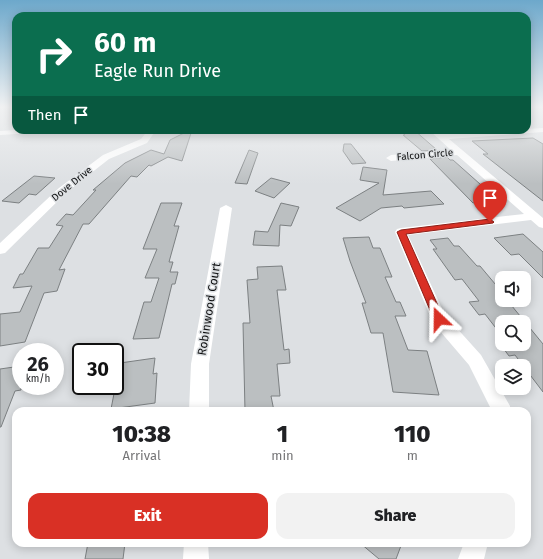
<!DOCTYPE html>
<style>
body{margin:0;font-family:"Fira Sans",sans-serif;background:#f2f2f2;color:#202124;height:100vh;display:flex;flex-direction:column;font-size:15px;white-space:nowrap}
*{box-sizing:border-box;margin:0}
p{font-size:13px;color:#757577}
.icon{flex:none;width:22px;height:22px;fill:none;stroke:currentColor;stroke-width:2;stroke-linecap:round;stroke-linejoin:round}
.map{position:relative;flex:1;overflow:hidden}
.side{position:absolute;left:12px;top:407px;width:519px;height:140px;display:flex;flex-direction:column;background:#fff;border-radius:12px;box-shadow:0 2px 10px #0003}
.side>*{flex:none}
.banner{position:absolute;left:12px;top:12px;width:519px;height:122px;border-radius:12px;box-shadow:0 2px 10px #0003;background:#0b6e4f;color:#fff;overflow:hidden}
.fabs{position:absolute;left:495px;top:271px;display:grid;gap:8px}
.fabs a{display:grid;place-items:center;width:36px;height:36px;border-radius:8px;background:#fff;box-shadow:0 2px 10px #0003;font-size:20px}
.speed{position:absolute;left:12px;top:343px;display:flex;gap:8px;font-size:20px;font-weight:700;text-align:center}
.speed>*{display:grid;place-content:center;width:52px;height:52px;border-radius:50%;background:#fff;box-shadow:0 2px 10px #0003;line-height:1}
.speed small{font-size:10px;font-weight:400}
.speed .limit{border:2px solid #111;border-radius:6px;background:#fff;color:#111}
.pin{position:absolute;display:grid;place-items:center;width:34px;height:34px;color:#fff;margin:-41px -17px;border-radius:50% 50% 50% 0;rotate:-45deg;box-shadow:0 0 4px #0007}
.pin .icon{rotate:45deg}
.me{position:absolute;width:44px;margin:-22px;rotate:337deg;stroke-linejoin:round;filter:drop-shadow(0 0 3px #0008)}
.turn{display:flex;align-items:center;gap:14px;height:84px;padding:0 16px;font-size:18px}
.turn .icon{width:52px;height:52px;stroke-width:2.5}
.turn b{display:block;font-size:28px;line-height:34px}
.then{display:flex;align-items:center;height:38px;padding:0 16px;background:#0003;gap:8px;font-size:15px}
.eta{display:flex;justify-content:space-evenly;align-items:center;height:68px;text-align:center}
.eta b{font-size:24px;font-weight:800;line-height:28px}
.action{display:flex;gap:8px;margin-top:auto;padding:8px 16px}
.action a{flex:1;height:46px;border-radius:12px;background:#d93025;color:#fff;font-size:16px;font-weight:800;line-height:46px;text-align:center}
.action a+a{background:#f2f2f2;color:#202124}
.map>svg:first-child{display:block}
.building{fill:#bbbfc1;stroke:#7c8082}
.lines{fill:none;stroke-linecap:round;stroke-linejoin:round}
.minor{fill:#fff;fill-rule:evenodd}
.route{fill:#d93025;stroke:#8d1f18}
.labels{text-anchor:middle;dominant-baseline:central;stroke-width:3;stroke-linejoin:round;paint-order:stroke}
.far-street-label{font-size:10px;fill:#0e0f10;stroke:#dde0e3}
.street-label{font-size:12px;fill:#0e0f10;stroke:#dde0e3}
</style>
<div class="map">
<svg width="543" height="559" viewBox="0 0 543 559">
<rect width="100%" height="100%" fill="#dde0e3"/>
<path class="building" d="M 190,130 L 192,130 L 182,161 L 168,157 L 151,166 L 149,165 L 137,177 L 131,176 L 89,224 L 83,224 L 59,270 L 65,269 L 57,291 L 44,293 L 25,342 L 0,346 L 0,314 L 20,312 L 32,286 L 13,288 L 20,274 L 23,274 L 38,248 L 49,248 L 63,226 L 56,225 L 66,214 L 73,215 L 96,190 L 93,190 L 125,163 L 151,150 L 164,154 L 170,140 Z
M 400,130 L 414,130 L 437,150 L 422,151 L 403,135 L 405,135 Z
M 533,138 L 543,144 L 543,201 L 483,154 L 488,154 L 472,141 Z
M 344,144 L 351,144 L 366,163 L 352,164 L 343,151 Z
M 249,150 L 258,153 L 247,184 L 235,183 Z
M 447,157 L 450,160 L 453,160 L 498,200 L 473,203 L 430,159 Z
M 363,167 L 387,170 L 383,195 L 431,191 L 444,204 L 404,208 L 402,206 L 381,208 L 360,221 L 336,208 L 379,183 L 360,180 Z
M 34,176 L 55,178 L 36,195 L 29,194 L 19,203 L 2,201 Z
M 271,178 L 290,183 L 274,198 L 255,191 Z
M 161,203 L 182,203 L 174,226 L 179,226 L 169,262 L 173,262 L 170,272 L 178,272 L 175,284 L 172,284 L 159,338 L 133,339 L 144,302 L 151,302 L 159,278 L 145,278 L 157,249 L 143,249 Z
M 281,203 L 299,207 L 291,226 L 280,225 L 279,246 L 253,245 L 255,231 L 268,232 Z
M 523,234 L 543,252 L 543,278 L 519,254 L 511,255 L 494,238 Z
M 369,237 L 373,248 L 380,248 L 392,277 L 385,277 L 396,302 L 400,302 L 406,316 L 395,316 L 408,350 L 427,351 L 439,395 L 393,392 L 383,333 L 371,333 L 362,303 L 366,303 L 350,261 L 343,238 Z
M 448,238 L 454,246 L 459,246 L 477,266 L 480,266 L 501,291 L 499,291 L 502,295 L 502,300 L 507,300 L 543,344 L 543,392 L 515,355 L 509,356 L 498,341 L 502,341 L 502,344 L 524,344 L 524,322 L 502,322 L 502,336 L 485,314 L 479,315 L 469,302 L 479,301 L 462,279 L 455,280 L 433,249 L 437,249 L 430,240 Z
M 282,266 L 286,290 L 277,290 L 284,350 L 289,349 L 290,363 L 277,364 L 280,396 L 271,396 L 274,411 L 245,411 L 243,323 L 250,323 L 247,280 L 258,279 L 257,267 Z
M 155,358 L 153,374 L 157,373 L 155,403 L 111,409 L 120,363 Z
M 21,366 L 21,390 L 15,391 L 1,427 L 0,427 L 0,369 Z
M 88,543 L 125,543 L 123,559 L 85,559 Z
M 360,543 L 402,543 L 396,559 L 379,559 Z"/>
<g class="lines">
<path class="minor" d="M 543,128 L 543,132 L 449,139 L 543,218 L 543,228 L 539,227 L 531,220 L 408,235 L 445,315 L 481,355 L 510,406 L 510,411 L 490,411 L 490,407 L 469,365 L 433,323 L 395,232 L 397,229 L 401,228 L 524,214 L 457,155 L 391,161 L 386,158 L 391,155 L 451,150 L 429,130 L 438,130 L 443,134 L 527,130 L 527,129 Z
M 16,130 L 54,130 L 50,132 L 0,135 L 0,131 Z
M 148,130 L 156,130 L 147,143 L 109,159 L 67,192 L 5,253 L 0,254 L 0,243 L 59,188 L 103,155 L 141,139 Z
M 226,205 L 232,208 L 209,364 L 209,411 L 189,411 L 191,364 L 220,208 Z
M 184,543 L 208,543 L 209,559 L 183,559 Z
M 464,543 L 488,543 L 484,559 L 458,559 Z"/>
</g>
<linearGradient id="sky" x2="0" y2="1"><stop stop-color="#6da8cb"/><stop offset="0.58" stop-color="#f0f1f2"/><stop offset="1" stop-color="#f0f1f2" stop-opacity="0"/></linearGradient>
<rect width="543" height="184" fill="url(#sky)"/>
<path class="route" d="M 490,219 L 494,222 L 493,223 L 406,234 L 444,319 L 442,322 L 435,322 L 397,232 L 401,230 Z"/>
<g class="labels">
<g class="far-street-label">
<text transform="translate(425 155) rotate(-5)">Falcon Circle</text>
<text transform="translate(72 184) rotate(-39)">Dove Drive</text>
</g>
<g class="street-label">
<text transform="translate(209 309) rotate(-81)">Robinwood Court</text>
</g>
</g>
</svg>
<div class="fabs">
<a><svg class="icon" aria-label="sound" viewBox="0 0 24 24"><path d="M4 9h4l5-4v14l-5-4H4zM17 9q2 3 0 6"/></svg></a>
<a><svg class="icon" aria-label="search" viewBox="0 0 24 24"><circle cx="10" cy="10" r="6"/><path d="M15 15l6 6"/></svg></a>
<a><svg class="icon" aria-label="layers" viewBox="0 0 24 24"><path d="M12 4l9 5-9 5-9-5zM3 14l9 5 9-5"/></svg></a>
</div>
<div class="speed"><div>26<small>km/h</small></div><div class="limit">30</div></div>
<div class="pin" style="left:490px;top:222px;background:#d93025"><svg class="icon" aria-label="arrive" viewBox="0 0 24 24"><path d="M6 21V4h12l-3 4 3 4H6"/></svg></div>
<svg class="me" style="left:439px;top:319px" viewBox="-20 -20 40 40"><path d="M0-17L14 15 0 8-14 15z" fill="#d93025" stroke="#fff" stroke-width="4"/></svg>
<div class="banner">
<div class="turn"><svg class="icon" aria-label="right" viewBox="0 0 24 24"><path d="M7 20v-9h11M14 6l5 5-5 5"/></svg><div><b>60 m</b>Eagle Run Drive</div></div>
<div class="then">Then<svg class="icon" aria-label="arrive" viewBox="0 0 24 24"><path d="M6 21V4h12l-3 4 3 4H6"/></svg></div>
</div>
<section class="side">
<div class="eta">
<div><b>10:38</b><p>Arrival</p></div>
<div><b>1</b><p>min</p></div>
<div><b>110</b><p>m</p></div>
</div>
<div class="action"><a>Exit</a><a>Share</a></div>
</section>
</div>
